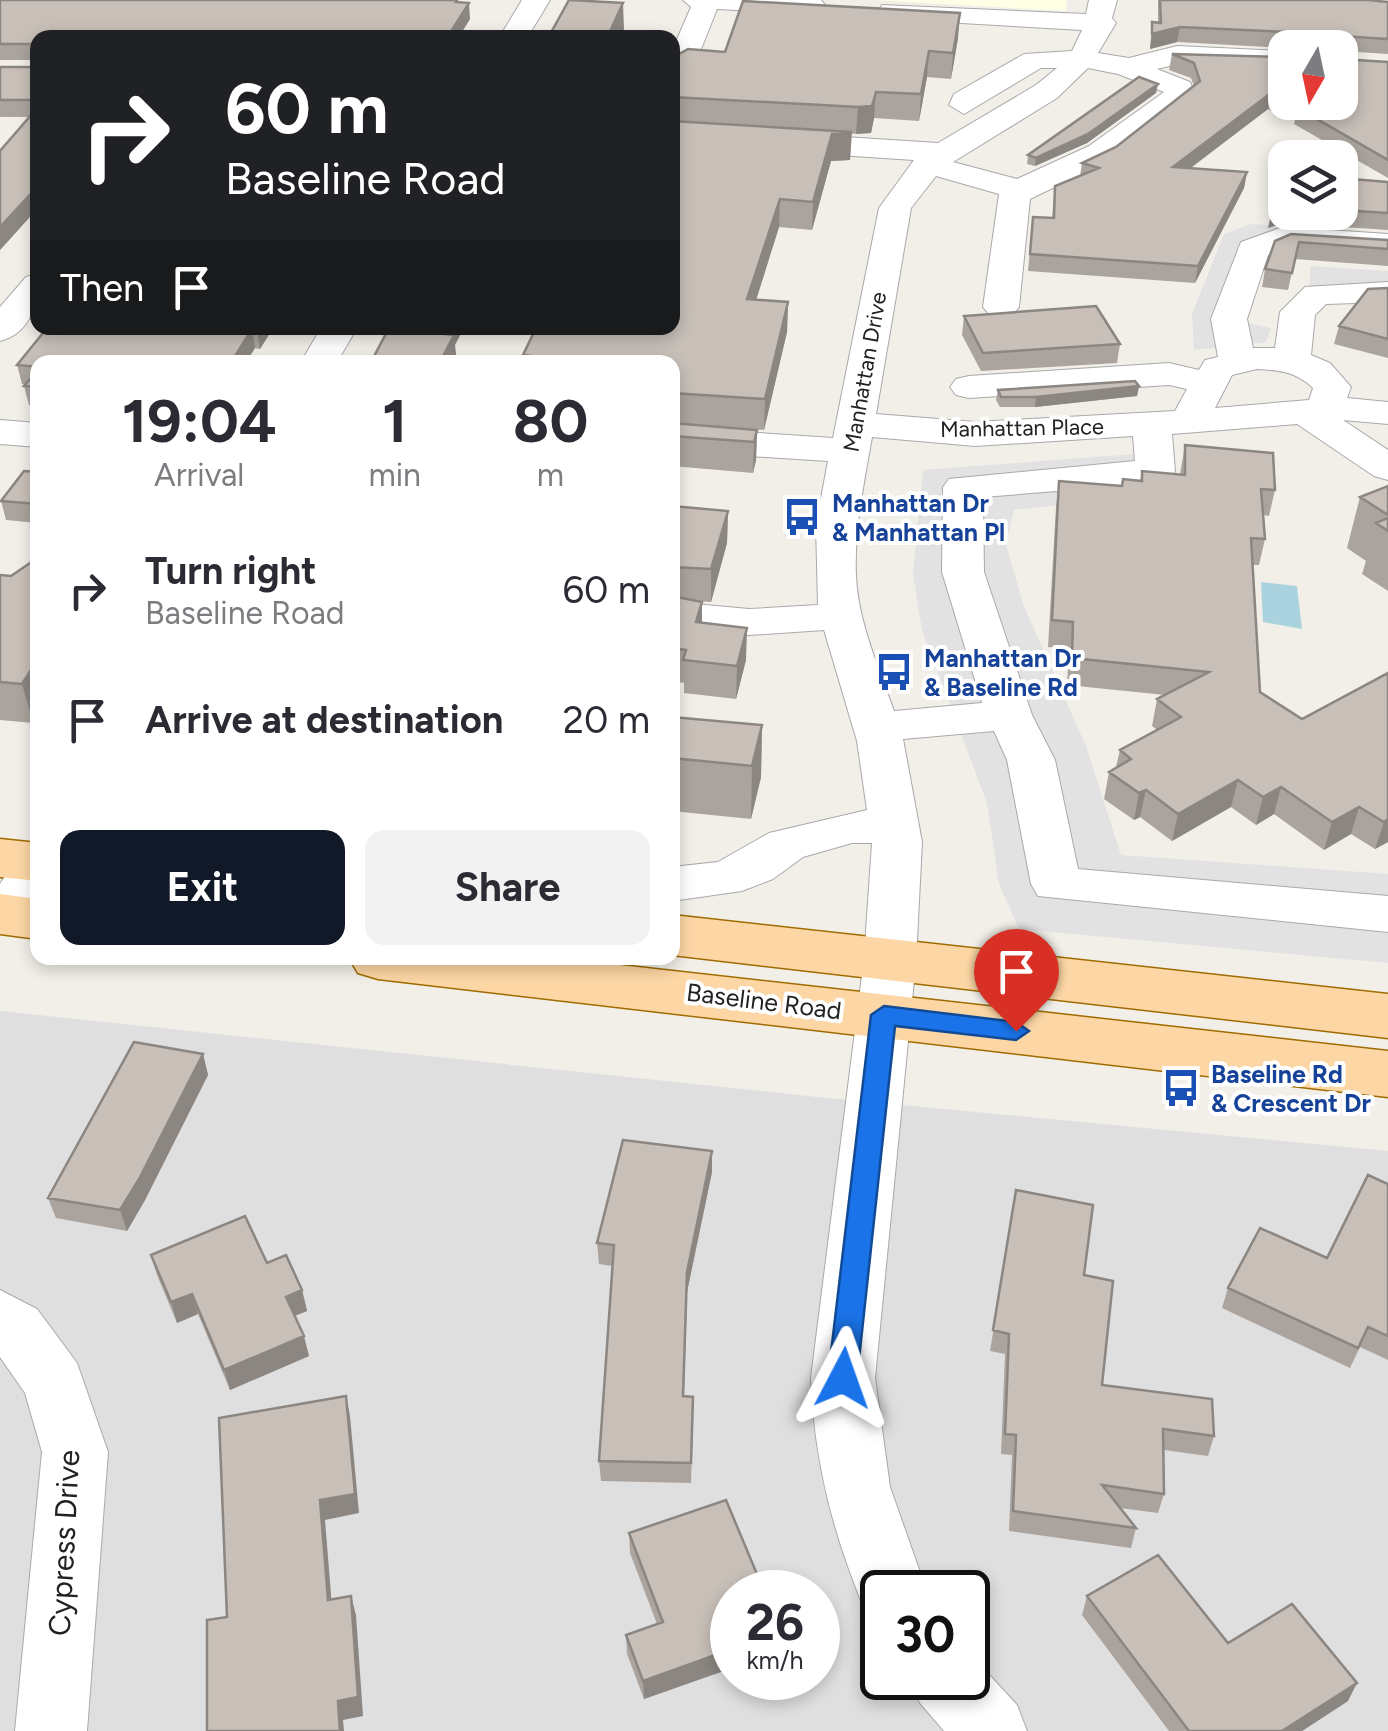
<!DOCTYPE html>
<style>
body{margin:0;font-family:Figtree,sans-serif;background:#f2f2f3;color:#2b2b33;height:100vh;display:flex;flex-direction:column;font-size:38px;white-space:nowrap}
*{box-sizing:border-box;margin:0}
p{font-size:32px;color:#7c7c81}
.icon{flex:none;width:55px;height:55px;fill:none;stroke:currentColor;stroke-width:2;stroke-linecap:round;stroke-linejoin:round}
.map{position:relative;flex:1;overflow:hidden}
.sheet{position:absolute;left:30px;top:355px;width:650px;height:610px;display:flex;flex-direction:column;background:#fff;border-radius:20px;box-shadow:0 5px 15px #0003}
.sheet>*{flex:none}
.guide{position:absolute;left:30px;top:30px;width:650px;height:305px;border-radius:20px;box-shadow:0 5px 15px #0003;background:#202124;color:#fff;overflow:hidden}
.needle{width:65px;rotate:189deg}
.tools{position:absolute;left:1268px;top:30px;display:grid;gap:20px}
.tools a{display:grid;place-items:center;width:90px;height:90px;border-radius:20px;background:#fff;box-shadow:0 5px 15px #0003;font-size:50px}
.speed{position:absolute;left:710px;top:1570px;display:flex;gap:20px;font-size:50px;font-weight:700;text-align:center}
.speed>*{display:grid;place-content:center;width:130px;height:130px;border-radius:50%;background:#fff;box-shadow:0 5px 15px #0003;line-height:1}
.speed small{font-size:25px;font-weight:400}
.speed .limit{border:5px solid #111;border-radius:15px;background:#fff;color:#111}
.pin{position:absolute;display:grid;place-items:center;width:85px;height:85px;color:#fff;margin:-102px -42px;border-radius:50% 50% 50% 0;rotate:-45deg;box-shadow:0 0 10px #0007}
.pin .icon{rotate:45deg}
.me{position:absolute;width:110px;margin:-55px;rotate:4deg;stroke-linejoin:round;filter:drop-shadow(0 0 8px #0008)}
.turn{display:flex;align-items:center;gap:35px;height:210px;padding:0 30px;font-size:45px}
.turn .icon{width:130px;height:130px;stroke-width:2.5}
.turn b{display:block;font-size:70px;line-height:85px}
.then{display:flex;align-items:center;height:95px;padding:0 30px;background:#0003;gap:20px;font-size:38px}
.eta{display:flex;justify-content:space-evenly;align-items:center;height:170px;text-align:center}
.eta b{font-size:60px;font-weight:700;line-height:70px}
.button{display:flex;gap:20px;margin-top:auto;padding:20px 30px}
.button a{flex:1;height:115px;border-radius:20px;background:#111827;color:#fff;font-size:40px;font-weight:700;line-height:115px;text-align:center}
.button a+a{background:#f2f2f3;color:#2b2b33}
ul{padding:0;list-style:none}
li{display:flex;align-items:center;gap:30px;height:130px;padding:0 30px}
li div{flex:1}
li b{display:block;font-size:38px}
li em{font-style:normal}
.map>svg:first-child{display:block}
.residential{fill:#e0dfdf;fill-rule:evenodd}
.education{fill:#ffffe5}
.parking{fill:#e2e2e2}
.water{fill:#aad3df}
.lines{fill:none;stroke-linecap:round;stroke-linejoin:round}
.minor-casing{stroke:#a9a9a9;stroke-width:2}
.major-casing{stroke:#a06b00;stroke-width:3}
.minor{fill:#fff;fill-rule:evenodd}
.major{fill:#fcd6a4;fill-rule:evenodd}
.wall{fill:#aba49e}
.shaded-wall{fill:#8b8681}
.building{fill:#c7bfb8;stroke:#8b8681;stroke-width:2.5}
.route{fill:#1a73e8;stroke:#114b97;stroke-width:2.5}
.labels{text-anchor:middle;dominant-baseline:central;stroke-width:8;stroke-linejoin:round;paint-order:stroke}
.far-street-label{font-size:22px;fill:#222;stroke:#fff}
.transit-label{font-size:25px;font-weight:bold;fill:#164399;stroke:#fff;text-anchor:start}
.street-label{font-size:25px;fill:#222;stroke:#fff}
.near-street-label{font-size:30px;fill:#222;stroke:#fff}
</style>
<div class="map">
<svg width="1388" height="1731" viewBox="0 0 1388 1731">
<rect width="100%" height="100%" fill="#f2efe9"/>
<path class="residential" d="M 0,1011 L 818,1097 L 1388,1151 L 1388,1731 L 0,1731 ZM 732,1592 L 818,1592 L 818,1678 L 732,1678 ZM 882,1592 L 968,1592 L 968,1678 L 882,1678 Z"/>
<path class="education" d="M 874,0 L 1067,0 L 1066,11 Z"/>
<path class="parking" d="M 1251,224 L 1388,233 L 1388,250 L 1263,246 L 1242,322 L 1271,328 L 1266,342 L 1194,350 L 1192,314 L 1224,234 Z
M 1310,266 L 1388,271 L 1388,286 L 1310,287 Z
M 1160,452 L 1170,493 L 1014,510 L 1006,544 L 1023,604 L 1086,746 L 1121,855 L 1388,874 L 1388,963 L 1019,929 L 999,884 L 987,803 L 922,630 L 913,574 L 923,470 Z"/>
<path class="water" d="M 1261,582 L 1297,586 L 1302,629 L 1263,622 Z"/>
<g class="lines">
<g class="minor-casing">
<path id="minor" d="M 522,0 L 550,0 L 527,38 L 499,38 Z
M 683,0 L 821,0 L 826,6 L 812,14 L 717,9 L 694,67 L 680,76 L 672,74 L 672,51 L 691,7 Z
M 1089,0 L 1117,0 L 1112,18 L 1116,23 L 1098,53 L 1129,58 L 1177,46 L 1285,51 L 1285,69 L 1177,64 L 1157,69 L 1190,82 L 1195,94 L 1111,160 L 1030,199 L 1019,307 L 1013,314 L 989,314 L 983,307 L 999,194 L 936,176 L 911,208 L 876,414 L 975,422 L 1175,411 L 1187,389 L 1169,385 L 969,398 L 956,395 L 950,387 L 956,379 L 969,376 L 1169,363 L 1199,370 L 1205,360 L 1218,357 L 1211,319 L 1241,242 L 1283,227 L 1388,234 L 1388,254 L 1287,247 L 1268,255 L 1247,319 L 1253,348 L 1275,348 L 1280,312 L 1305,287 L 1388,282 L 1388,302 L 1326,304 L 1315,315 L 1311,355 L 1330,363 L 1351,387 L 1347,398 L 1388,402 L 1388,424 L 1343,420 L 1388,450 L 1388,480 L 1374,476 L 1297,424 L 1172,434 L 1175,471 L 1169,479 L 1155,483 L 983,497 L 984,572 L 1032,715 L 1055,760 L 1078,869 L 1388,896 L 1388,932 L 1038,896 L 1031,884 L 1007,760 L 994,731 L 903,739 L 922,842 L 916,960 L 875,1378 L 890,1487 L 927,1592 L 882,1592 L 882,1621 L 867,1615 C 834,1538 814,1462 811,1378 L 864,960 L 872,843 L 852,843 L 803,857 L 773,879 L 742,891 L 672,901 L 672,867 L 718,862 L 769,833 L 867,810 L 857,741 L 824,630 L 749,635 L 672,628 L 672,602 L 749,609 L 818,605 L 816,525 L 828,461 L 672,451 L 672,427 L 833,438 L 879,208 L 914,160 L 672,144 L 672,126 L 938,143 L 1036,85 L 1057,68 L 1041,68 L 964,114 L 949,105 L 954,94 L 1024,54 L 1072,51 L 1082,30 L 892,19 L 878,11 L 882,5 L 1086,14 ZM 1088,68 L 1118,74 L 1164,92 L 1089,146 L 1017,179 L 953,162 L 1057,98 ZM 1257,369 C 1280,370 1296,372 1313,388 L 1309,400 L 1215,408 L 1232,375 ZM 1133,436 L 1135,461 L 949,479 L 943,487 L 942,572 L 982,703 L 894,711 C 879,668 858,622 856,576 C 854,529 864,483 872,437 L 975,446 Z
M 38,274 C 38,302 32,333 0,341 L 0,307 L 26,277 Z
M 321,328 L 357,328 L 337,362 L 301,362 Z
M 0,420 L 38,423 L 38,447 L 0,444 Z
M 38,847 L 38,907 L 25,928 L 0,931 L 0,884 L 20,852 Z
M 0,1290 L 37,1309 L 77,1363 L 108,1452 L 87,1731 L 15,1731 L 42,1452 L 25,1393 L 0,1357 Z
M 968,1652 L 1017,1705 L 1027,1731 L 944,1731 L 920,1703 L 909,1678 L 968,1678 Z"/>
</g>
<g class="major-casing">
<path id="major" d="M 0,839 L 38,843 L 38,881 L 0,877 Z
M 0,894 L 38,899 L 38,939 L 0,934 Z
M 672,915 L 1388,994 L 1388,1038 L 672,955 Z
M 349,958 L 557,958 L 1388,1051 L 1388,1097 L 378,979 L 358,973 Z"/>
</g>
<use href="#minor" class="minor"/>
<use href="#major" class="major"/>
</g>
<path class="wall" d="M 0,0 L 461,2 L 470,19 L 458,38 L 38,38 L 38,208 L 0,250 L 0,151 L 29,117 L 0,117 L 0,67 L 37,67 L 37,60 L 0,60 Z
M 1158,0 L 1368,0 L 1388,2 L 1388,54 L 1341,51 L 1341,59 L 1388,62 L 1388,178 L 1294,124 L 1297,111 L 1285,107 L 1280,116 L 1268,109 L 1191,168 L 1247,172 L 1244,188 L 1195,283 L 1028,271 L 1033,217 L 1052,218 L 1055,186 L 1080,176 L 1082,163 L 1116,147 L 1194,86 L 1191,78 L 1169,70 L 1172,54 L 1285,57 L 1285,102 L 1340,102 L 1340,48 L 1285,48 L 1177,42 L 1150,49 L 1152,22 L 1158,23 Z
M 958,38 L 951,79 L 927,77 L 919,121 L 874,118 L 871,133 L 851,134 L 850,160 L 831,161 L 812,230 L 779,227 L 756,300 L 788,302 L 787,332 L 764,430 L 672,423 L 672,362 L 523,362 L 523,355 L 672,328 L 672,50 L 679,54 L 725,52 Z
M 1158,84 L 1156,93 L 1087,143 L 1035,166 L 1027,164 L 1028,155 Z
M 1340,178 L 1388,182 L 1388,230 L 1283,223 L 1268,228 L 1285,212 L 1340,212 Z
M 1388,240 L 1388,266 L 1295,259 L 1288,290 L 1262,287 L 1265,269 L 1275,241 Z
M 1388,288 L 1388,358 L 1334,344 L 1339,326 Z
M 964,316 L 1120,344 L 1117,363 L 981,371 L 962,335 Z
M 47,328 L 273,328 L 260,349 L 255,348 L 246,362 L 38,362 L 38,406 L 29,405 L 24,386 L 26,384 L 22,384 L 17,365 Z
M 1139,386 L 1137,396 L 1035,407 L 1000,407 L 996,400 L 998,390 Z
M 672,423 L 757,430 L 756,460 L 753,473 L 672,466 Z
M 1185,445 L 1275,490 L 1269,516 L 1263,515 L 1265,539 L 1259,565 L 1252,565 L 1260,692 L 1302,719 L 1388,673 L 1388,842 L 1375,849 L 1351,834 L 1324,850 L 1274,814 L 1256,825 L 1231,807 L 1172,841 L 1140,817 L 1134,820 L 1104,799 L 1109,772 L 1116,767 L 1120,750 L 1157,730 L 1152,726 L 1157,699 L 1165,695 L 1067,685 L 1069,649 L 1048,647 L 1056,507 L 1059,481 L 1121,486 L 1140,481 L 1142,471 L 1180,474 Z
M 38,472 L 38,523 L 6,520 L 1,501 Z
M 1388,486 L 1388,591 L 1362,574 L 1366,561 L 1347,548 L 1360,497 Z
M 672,506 L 728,511 L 727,543 L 711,602 L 697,601 L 702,623 L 746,660 L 736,699 L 684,693 L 684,683 L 672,681 Z
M 0,575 L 33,723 L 0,720 Z
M 672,717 L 762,725 L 761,777 L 751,819 L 672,811 Z
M 203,1054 L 208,1075 L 145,1200 L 127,1231 L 56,1218 L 48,1198 Z
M 712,1151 L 712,1172 L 687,1292 L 684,1396 L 693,1417 L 691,1483 L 601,1481 L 599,1461 L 612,1266 L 599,1264 L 597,1243 Z
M 1388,1184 L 1388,1360 L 1360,1347 L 1350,1368 L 1222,1308 L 1228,1288 L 1327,1258 Z
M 1016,1190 L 1084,1275 L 1102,1385 L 1214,1436 L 1208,1456 L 1164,1450 L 1164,1494 L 1158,1513 L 1120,1508 L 1136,1528 L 1131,1548 L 1009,1531 L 1012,1455 L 1001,1454 L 1005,1354 L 990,1351 Z
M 151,1255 L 267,1263 L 302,1290 L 307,1311 L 295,1316 L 309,1356 L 230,1390 L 198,1314 L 177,1323 L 157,1275 Z
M 629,1533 L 732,1592 L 732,1668 L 644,1699 L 627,1654 L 626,1635 L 657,1624 L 630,1553 Z
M 1087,1596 L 1228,1643 L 1348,1701 L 1302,1731 L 1169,1731 L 1082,1615 Z"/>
<path class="shaded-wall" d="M 469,3 L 470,19 L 458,38 L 447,38 Z
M 623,3 L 624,29 L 620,38 L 607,38 Z
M 960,13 L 958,38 L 951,79 L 953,53 Z
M 1180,27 L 1177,42 L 1150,49 L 1152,34 Z
M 929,51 L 927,77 L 919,121 L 921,94 Z
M 1158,84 L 1156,93 L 1087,143 L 1035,166 L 1036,158 Z
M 876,92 L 874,118 L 871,133 L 856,134 L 858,107 Z
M 1271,93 L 1268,109 L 1170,183 L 1173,167 Z
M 852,132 L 850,160 L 831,161 L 812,230 L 813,202 L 832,134 Z
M 1247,172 L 1244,188 L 1195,283 L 1198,266 Z
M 38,186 L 38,208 L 0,250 L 0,227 Z
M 780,199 L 779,227 L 747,329 L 747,299 Z
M 1285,207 L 1283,223 L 1268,228 L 1272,211 Z
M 788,302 L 787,332 L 764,430 L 765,399 Z
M 258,328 L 273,328 L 260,349 L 257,330 Z
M 447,328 L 464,328 L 455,345 L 457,362 L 440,362 L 444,334 Z
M 252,329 L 255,348 L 246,362 L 232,362 Z
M 1139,386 L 1137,396 L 1035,407 L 1036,397 Z
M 757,430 L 756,460 L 753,473 L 754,442 Z
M 728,511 L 727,543 L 711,602 L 711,569 Z
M 702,602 L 702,634 L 696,622 Z
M 747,628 L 746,660 L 736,699 L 737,666 Z
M 38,659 L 38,715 L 33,723 L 22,684 Z
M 762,725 L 761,777 L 751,819 L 752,766 Z
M 1238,780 L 1231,807 L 1172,841 L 1178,814 Z
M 1281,787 L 1274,814 L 1256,825 L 1263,797 Z
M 1146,790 L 1140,817 L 1134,820 L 1139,793 Z
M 1359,807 L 1351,834 L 1324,850 L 1332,822 Z
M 1388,819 L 1388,842 L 1375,849 L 1384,822 Z
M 203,1054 L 208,1075 L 145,1200 L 127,1231 L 120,1210 Z
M 712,1151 L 712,1172 L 687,1292 L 683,1416 L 687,1272 Z
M 302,1290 L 307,1311 L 291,1317 L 286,1297 Z
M 192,1294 L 198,1314 L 177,1323 L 171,1302 Z
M 304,1336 L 309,1356 L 230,1390 L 224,1370 Z
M 346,1396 L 350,1416 L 359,1513 L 325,1520 L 333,1619 L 328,1600 L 320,1500 Z
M 759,1579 L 758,1592 L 740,1592 L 741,1586 Z
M 351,1596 L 356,1615 L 363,1716 L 343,1720 L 344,1731 L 340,1731 L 338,1701 Z
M 732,1649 L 732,1668 L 644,1699 L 643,1681 Z
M 1357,1683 L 1348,1701 L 1302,1731 L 1282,1731 Z"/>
<path class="building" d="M 0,0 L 457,0 L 456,2 L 469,3 L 447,38 L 246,38 L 247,36 L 76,33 L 73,38 L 38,38 L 37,100 L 0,100 L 0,67 L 37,67 L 37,44 L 0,44 Z
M 569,0 L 570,0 L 623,3 L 607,38 L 548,38 Z
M 1160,0 L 1368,0 L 1388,2 L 1388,39 L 1341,36 L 1341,59 L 1388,62 L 1388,160 L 1298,108 L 1299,102 L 1340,102 L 1340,48 L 1291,48 L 1288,32 L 1180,27 L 1152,34 L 1152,22 L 1161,23 Z
M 743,1 L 960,13 L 953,53 L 929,51 L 921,94 L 876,92 L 872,106 L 858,107 L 672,97 L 672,50 L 679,54 L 688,49 L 725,52 Z
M 1172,54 L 1285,57 L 1285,97 L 1283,100 L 1271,93 L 1173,167 L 1247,172 L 1198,266 L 1030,254 L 1033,217 L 1054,218 L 1055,186 L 1099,168 L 1082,163 L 1116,147 L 1200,81 L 1194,63 Z
M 1139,77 L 1158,84 L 1088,134 L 1036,158 L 1028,155 Z
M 38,107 L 38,186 L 0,227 L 0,151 Z
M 672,121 L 852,132 L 832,134 L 813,202 L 780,199 L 747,299 L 788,302 L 765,399 L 672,393 L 672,362 L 528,362 L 531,356 L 523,355 L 536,328 L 672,328 Z
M 1281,174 L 1285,174 L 1285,207 L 1272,211 Z
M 1340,178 L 1388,182 L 1388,213 L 1340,210 Z
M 1291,234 L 1388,240 L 1388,249 L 1299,242 L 1292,273 L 1265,269 L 1275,241 Z
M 1388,288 L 1388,339 L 1339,326 L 1368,289 Z
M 1096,306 L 1120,344 L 983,353 L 964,316 Z
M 47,328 L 258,328 L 257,330 L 252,329 L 232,361 L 206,359 L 204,362 L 38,362 L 38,367 L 17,365 Z
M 389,328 L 447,328 L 444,334 L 454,335 L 440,362 L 371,362 Z
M 38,370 L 38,387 L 24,386 Z
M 1135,381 L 1139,386 L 1036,397 L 1001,397 L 998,390 Z
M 672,423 L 757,430 L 754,442 L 672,436 Z
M 1185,445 L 1273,453 L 1275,490 L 1261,489 L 1265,539 L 1251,538 L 1260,692 L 1302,719 L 1388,673 L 1388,819 L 1384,822 L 1359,807 L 1332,822 L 1281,787 L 1263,797 L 1238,780 L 1178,814 L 1146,790 L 1139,793 L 1109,772 L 1131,759 L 1120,750 L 1181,717 L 1157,699 L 1209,672 L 1072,658 L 1073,622 L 1052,620 L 1059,481 L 1122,486 L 1123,479 L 1142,481 L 1142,471 L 1185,475 Z
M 24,471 L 38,472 L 38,504 L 1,501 Z
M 1388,486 L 1388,515 L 1360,497 Z
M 672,506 L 728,511 L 711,569 L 672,567 Z
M 1388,518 L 1388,531 L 1376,523 Z
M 38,560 L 38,659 L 22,684 L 0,682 L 0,575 L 11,576 L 33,561 Z
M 672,596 L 702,602 L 696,622 L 747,628 L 737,666 L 683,660 L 686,650 L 672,648 Z
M 672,717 L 762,725 L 752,766 L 672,758 Z
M 134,1042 L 203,1054 L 139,1179 L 120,1210 L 48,1198 Z
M 623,1140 L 712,1151 L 687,1272 L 683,1396 L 693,1397 L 691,1463 L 599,1461 L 614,1245 L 597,1243 Z
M 1368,1175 L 1388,1184 L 1388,1336 L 1368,1327 L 1358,1348 L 1228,1288 L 1260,1228 L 1327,1258 Z
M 1016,1190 L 1093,1205 L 1084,1275 L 1113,1281 L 1102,1385 L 1212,1399 L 1214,1436 L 1163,1429 L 1164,1494 L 1102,1485 L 1136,1528 L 1013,1511 L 1016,1435 L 1005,1434 L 1009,1334 L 993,1330 Z
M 245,1216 L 267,1263 L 286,1255 L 302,1290 L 286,1297 L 304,1336 L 224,1370 L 192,1294 L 171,1302 L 151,1255 Z
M 346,1396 L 355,1494 L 320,1500 L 328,1600 L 351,1596 L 358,1697 L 338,1701 L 340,1731 L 207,1731 L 207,1620 L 227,1617 L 219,1418 Z
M 726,1500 L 759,1579 L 741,1586 L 743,1592 L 732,1592 L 732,1649 L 643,1681 L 626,1635 L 663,1622 L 629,1533 Z
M 1158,1555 L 1228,1643 L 1292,1604 L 1357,1683 L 1282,1731 L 1189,1731 L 1087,1596 Z"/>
<path class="route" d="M 884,1006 L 1016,1022 L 1029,1031 L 1016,1040 L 895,1026 L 857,1378 L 853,1387 L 843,1390 L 833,1387 L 828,1378 L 871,1015 Z"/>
<defs>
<g id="bus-bare" transform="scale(3)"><path d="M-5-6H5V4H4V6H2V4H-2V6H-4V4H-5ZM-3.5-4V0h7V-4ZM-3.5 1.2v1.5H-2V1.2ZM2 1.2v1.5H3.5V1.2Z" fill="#1a4fb4" stroke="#fff" stroke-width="2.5" paint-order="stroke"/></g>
</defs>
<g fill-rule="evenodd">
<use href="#bus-bare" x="802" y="517"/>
<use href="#bus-bare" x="894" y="672"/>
<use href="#bus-bare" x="1181" y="1088"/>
</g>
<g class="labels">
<g class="far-street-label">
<text transform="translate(865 372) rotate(-80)">Manhattan Drive</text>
<text transform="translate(1022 428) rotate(-1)">Manhattan Place</text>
</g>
<g class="transit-label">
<text x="832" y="503">Manhattan Dr<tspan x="832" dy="29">&amp; Manhattan Pl</tspan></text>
<text x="924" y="658">Manhattan Dr<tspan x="924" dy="29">&amp; Baseline Rd</tspan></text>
<text x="1211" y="1074">Baseline Rd<tspan x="1211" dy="29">&amp; Crescent Dr</tspan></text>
</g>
<g class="street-label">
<text transform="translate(764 1001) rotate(7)">Baseline Road</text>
</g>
<g class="near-street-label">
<text transform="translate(64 1543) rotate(-87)">Cypress Drive</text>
</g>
</g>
</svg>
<div class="tools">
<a><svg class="needle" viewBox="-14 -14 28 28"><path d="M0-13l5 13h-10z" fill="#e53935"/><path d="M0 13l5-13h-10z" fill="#7c7c81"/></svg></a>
<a><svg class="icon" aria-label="layers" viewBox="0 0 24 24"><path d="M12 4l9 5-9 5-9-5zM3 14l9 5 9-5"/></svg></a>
</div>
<div class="speed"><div>26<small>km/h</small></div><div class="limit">30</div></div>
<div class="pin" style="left:1016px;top:1031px;background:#d93025"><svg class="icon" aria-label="arrive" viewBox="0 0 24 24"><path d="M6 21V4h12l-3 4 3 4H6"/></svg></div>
<svg class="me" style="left:843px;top:1378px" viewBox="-20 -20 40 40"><path d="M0-17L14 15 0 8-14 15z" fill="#1a73e8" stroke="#fff" stroke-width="4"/></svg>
<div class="guide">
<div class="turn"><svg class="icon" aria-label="right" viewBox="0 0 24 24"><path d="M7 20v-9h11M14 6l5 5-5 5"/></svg><div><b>60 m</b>Baseline Road</div></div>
<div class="then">Then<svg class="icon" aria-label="arrive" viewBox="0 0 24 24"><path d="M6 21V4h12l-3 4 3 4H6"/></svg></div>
</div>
<section class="sheet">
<div class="eta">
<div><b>19:04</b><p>Arrival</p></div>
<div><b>1</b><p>min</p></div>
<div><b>80</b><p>m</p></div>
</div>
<ul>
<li><svg class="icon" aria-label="right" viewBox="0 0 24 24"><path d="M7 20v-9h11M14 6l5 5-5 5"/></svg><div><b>Turn right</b><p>Baseline Road</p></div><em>60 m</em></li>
<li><svg class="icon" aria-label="arrive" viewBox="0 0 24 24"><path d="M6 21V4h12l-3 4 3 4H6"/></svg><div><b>Arrive at destination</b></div><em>20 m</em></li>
</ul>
<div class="button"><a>Exit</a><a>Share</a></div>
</section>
</div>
